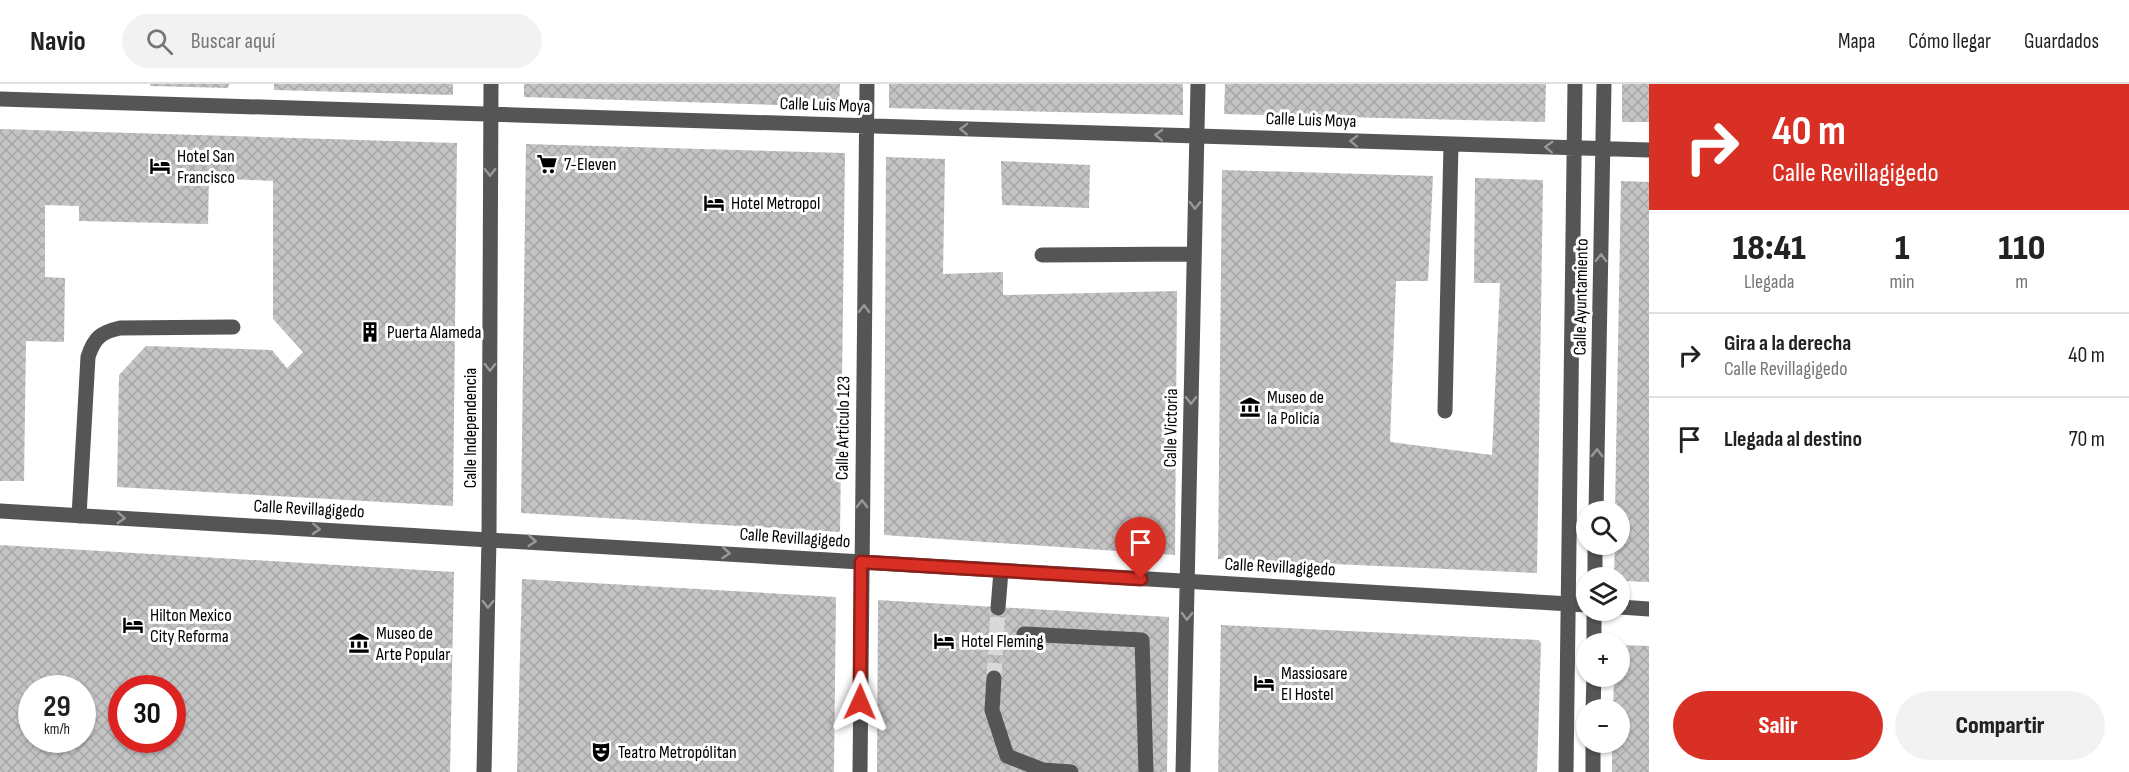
<!DOCTYPE html>
<html lang="es">
<meta charset="utf-8">
<style>
body{margin:0;font-family:"Sofia Sans Condensed",sans-serif;background:#f2f2f2;color:#222;height:100vh;display:flex;flex-direction:column;font-size:22px;white-space:nowrap}
*{box-sizing:border-box;margin:0}
p{font-size:20px;color:#767676}
.icon{flex:none;width:33px;height:33px;fill:none;stroke:currentColor;stroke-width:2;stroke-linecap:round;stroke-linejoin:round}
.map{position:relative;flex:1;overflow:hidden}
.side{display:flex;flex-direction:column;background:#fff;width:480px}
.side>*{flex:none}
.banner{background:#d93025;color:#fff;overflow:hidden}
.fabs{position:absolute;left:1576px;top:417px;display:grid;gap:12px}
.fabs a{display:grid;place-items:center;width:54px;height:54px;border-radius:50%;background:#fff;box-shadow:0 2px 4px #0004;font-size:30px}
.speed{position:absolute;left:18px;top:591px;display:flex;gap:12px;font-size:30px;font-weight:700;text-align:center}
.speed>*{display:grid;place-content:center;width:78px;height:78px;border-radius:50%;background:#fff;box-shadow:0 2px 4px #0004;line-height:1}
.speed small{font-size:15px;font-weight:400}
.speed .limit{border:9px solid #d22;background:#fff;color:#111}
.pin{position:absolute;display:grid;place-items:center;width:51px;height:51px;color:#fff;margin:-62px -26px;border-radius:50% 50% 50% 0;rotate:-45deg;box-shadow:0 0 6px #0007}
.pin .icon{rotate:45deg}
.me{position:absolute;width:66px;margin:-33px;rotate:1deg;stroke-linejoin:round;filter:drop-shadow(0 0 4px #0008)}
.turn{display:flex;align-items:center;gap:21px;height:126px;padding:0 24px;font-size:27px}
.turn .icon{width:78px;height:78px;stroke-width:2.5}
.turn b{display:block;font-size:42px;line-height:51px}
.eta{display:flex;justify-content:space-evenly;align-items:center;height:102px;text-align:center}
.eta b{font-size:36px;font-weight:800;line-height:42px}
.cta{display:flex;gap:12px;margin-top:auto;padding:12px 24px}
.cta a{flex:1;height:69px;border-radius:36px;background:#d93025;color:#fff;font-size:24px;font-weight:800;line-height:69px;text-align:center}
.cta a+a{background:#f2f2f2;color:#222}
ul{padding:0;list-style:none}
li{display:flex;align-items:center;gap:18px;height:84px;padding:0 24px;border-top:2px solid #e0e0e0}
li div{flex:1}
li b{display:block;font-size:22px}
li em{font-style:normal}
header{display:flex;align-items:center;gap:36px;box-sizing:border-box;height:84px;padding:0 30px;background:#fff;border-bottom:2px solid #e0e0e0}
header strong{font-size:28px}
nav{display:flex;gap:33px;margin-inline-start:auto;font-size:21px}
.search{width:420px;height:54px;background:#f2f2f2;display:flex;align-items:center;gap:15px;box-sizing:border-box;padding:0 21px;border-radius:33px;color:#767676;font-size:22px}
main{display:flex;flex:1;min-height:0}
.map>svg:first-child{display:block}
.building{fill:url(#building-cross-hatch);fill-rule:evenodd}
.lines{fill:none;stroke-linecap:round;stroke-linejoin:round}
.minor-tunnel{stroke:#d9d9d9;stroke-width:15;stroke-dasharray:15 8;stroke-linecap:butt}
.minor{stroke:#555;stroke-width:15}
.oneway{stroke:#999}
.route-casing{stroke:#8d1f18;stroke-width:15}
.route{stroke:#d93025;stroke-width:10}
.labels{text-anchor:middle;dominant-baseline:central;stroke-width:6;stroke-linejoin:round;paint-order:stroke}
.street-label{font-size:18px;fill:#000;stroke:#fff}
.poi-label{font-size:18px;fill:#000;stroke:#fff;text-anchor:start}
</style>
<header>
<strong>Navio</strong>
<div class="search"><svg class="icon" aria-label="search" viewBox="0 0 24 24"><circle cx="10" cy="10" r="6"/><path d="M15 15l6 6"/></svg>Buscar aquí</div>
<nav><a>Mapa</a><a>Cómo llegar</a><a>Guardados</a></nav>
</header>
<main>
<div class="map">
<svg width="1649" height="688" viewBox="0 0 1649 688">
<defs>
<pattern id="building-cross-hatch" width="8" height="8" patternUnits="userSpaceOnUse" patternTransform="scale(1.5)"><rect width="8" height="8" fill="#c4c4c4"/><path d="M0 0l8 8M0 8l8-8" fill="none" stroke="#a7a7a7"/></pattern>
</defs>
<rect width="100%" height="100%" fill="#fff"/>
<path class="building" d="M 150,0 L 229,0 L 228,4 L 150,2 Z
M 274,0 L 453,0 L 453,11 L 274,6 Z
M 524,0 L 840,0 L 839,23 L 524,13 Z
M 889,0 L 1183,0 L 1183,31 L 889,24 Z
M 1225,0 L 1546,0 L 1545,38 L 1224,30 Z
M 1622,0 L 1649,0 L 1649,38 L 1622,38 Z
M 0,45 L 457,59 L 453,422 L 117,403 L 119,291 L 146,262 L 272,266 L 287,284 L 303,268 L 273,235 L 273,97 L 209,94 L 208,140 L 79,137 L 79,122 L 45,121 L 45,193 L 65,194 L 64,258 L 26,257 L 24,397 L 0,397 Z
M 526,60 L 845,69 L 840,448 L 521,429 Z
M 886,73 L 945,75 L 943,190 L 1003,188 L 1003,211 L 1177,207 L 1175,471 L 884,451 Z
M 1001,77 L 1090,81 L 1089,124 L 1002,121 Z
M 1222,86 L 1433,92 L 1428,197 L 1396,197 L 1390,358 L 1492,371 L 1500,199 L 1474,199 L 1475,94 L 1543,96 L 1537,489 L 1218,475 Z
M 1621,97 L 1649,98 L 1649,498 L 1621,497 L 1614,489 L 1615,460 L 1620,460 L 1620,428 L 1615,428 Z
M 0,461 L 454,488 L 450,688 L 0,688 ZM 32,604 L 82,604 L 82,656 L 32,656 ZM 122,604 L 172,604 L 172,656 L 122,656 Z
M 522,495 L 836,513 L 834,688 L 517,688 Z
M 878,516 L 1169,533 L 1167,688 L 877,688 Z
M 1221,541 L 1539,556 L 1541,560 L 1537,688 L 1218,688 Z
M 1620,561 L 1649,562 L 1649,688 L 1612,688 L 1612,658 L 1620,658 L 1620,626 L 1613,626 L 1614,592 L 1620,592 Z"/>
<g class="lines">
<path class="minor-tunnel" d="M 994,594 L 998,524"/>
<path class="minor" d="M 0,15 L 1649,66
M 1042,171 L 1194,170
M 1445,327 L 1451,60
M 0,427 L 1587,521
M 1596,428 L 1604,0
M 79,432 L 88,273 C 94,254 101,248 120,244 L 233,243
M 1595,494 L 1595,460
M 1620,523 L 1649,525
M 998,524 L 1001,487
M 1024,550 L 1142,556 L 1146,688
M 1594,560 L 1594,526
M 994,594 L 992,626 L 1007,672 L 1043,686 L 1071,688
M 1593,626 L 1594,592
M 484,688 L 489,454 L 491,0
M 860,688 L 867,0
M 1183,688 L 1198,0
M 1566,688 L 1575,0
M 1593,688 L 1593,658"/>
</g>
<defs><path id="oneway-chevron" d="M-2-3.5L2.5 0L-2 3.5" fill="none" stroke-width="1.6" stroke-linecap="round" stroke-linejoin="round" transform="scale(1.5)"/></defs>
<g class="oneway">
<use href="#oneway-chevron" transform="translate(964 45) rotate(-178)"/>
<use href="#oneway-chevron" transform="translate(1159 51) rotate(-178)"/>
<use href="#oneway-chevron" transform="translate(1354 57) rotate(-178)"/>
<use href="#oneway-chevron" transform="translate(1549 63) rotate(-178)"/>
<use href="#oneway-chevron" transform="translate(490 88) rotate(90)"/>
<use href="#oneway-chevron" transform="translate(1195 121) rotate(91)"/>
<use href="#oneway-chevron" transform="translate(1601 174) rotate(-89)"/>
<use href="#oneway-chevron" transform="translate(864 225) rotate(-89)"/>
<use href="#oneway-chevron" transform="translate(490 283) rotate(90)"/>
<use href="#oneway-chevron" transform="translate(1191 316) rotate(91)"/>
<use href="#oneway-chevron" transform="translate(1597 369) rotate(-89)"/>
<use href="#oneway-chevron" transform="translate(862 420) rotate(-89)"/>
<use href="#oneway-chevron" transform="translate(121 434) rotate(3)"/>
<use href="#oneway-chevron" transform="translate(316 445) rotate(3)"/>
<use href="#oneway-chevron" transform="translate(532 457) rotate(4)"/>
<use href="#oneway-chevron" transform="translate(726 469) rotate(4)"/>
<use href="#oneway-chevron" transform="translate(488 520) rotate(91)"/>
<use href="#oneway-chevron" transform="translate(1187 532) rotate(91)"/>
</g>
<g class="lines">
<g class="route-casing">
<path id="route" d="M 860,618 L 861,478 L 1141,495"/>
</g>
<use href="#route" class="route"/>
</g>
<defs>
<g id="supermarket-bare" transform="scale(1.62)"><path d="M-6-5.5h2.5l.6 2H6L4.5 2H-2.5L-4.4-4H-6ZM-1.5 3.2a1.3 1.3 0 1 0 .1 0ZM3 3.2a1.3 1.3 0 1 0 .1 0Z" fill="#000" stroke="#fff" stroke-width="2.5" paint-order="stroke"/></g>
<g id="hotel-bare" transform="scale(1.62)"><path d="M-6-4.5h1.5V1H6V5H4.5V3h-9V5H-6ZM-4 0a1.8 1.8 0 1 1 3.6 0ZM.5 0V-2.5h3Q6-2.5 6 0Z" fill="#000" stroke="#fff" stroke-width="2.5" paint-order="stroke"/></g>
<g id="building-bare" transform="scale(1.62)"><path d="M-4-6H4V6H1V3H-1V6H-4ZM-2.5-4.3h1.7v1.8h-1.7ZM.8-4.3h1.7v1.8H.8ZM-2.5-1h1.7V.8h-1.7ZM.8-1h1.7V.8H.8Z" fill="#000" stroke="#fff" stroke-width="2.5" paint-order="stroke"/></g>
<g id="museum-bare" transform="scale(1.62)"><path d="M0-6L6-3V-2H-6V-3ZM-5-1h2V3h-2ZM-1-1h2V3h-2ZM3-1h2V3H3ZM-6 4H6V6H-6Z" fill="#000" stroke="#fff" stroke-width="2.5" paint-order="stroke"/></g>
<g id="theatre-bare" transform="scale(1.62)"><path d="M-5-5.5Q0-4 5-5.5V0Q5 5 0 6Q-5 5-5 0ZM-3.3-2.5H-1v1.5H-3.3ZM1-2.5H3.3v1.5H1ZM-2.8 1Q0 5.5 2.8 1Z" fill="#000" stroke="#fff" stroke-width="2.5" paint-order="stroke"/></g>
</defs>
<g fill-rule="evenodd">
<use href="#supermarket-bare" x="547" y="80"/>
<use href="#hotel-bare" x="160" y="82"/>
<use href="#hotel-bare" x="714" y="119"/>
<use href="#building-bare" x="370" y="248"/>
<use href="#museum-bare" x="1250" y="323"/>
<use href="#hotel-bare" x="133" y="541"/>
<use href="#hotel-bare" x="944" y="557"/>
<use href="#museum-bare" x="359" y="559"/>
<use href="#hotel-bare" x="1264" y="599"/>
<use href="#theatre-bare" x="601" y="668"/>
</g>
<g class="labels">
<g class="street-label">
<text transform="translate(825 21) rotate(2)">Calle Luis Moya</text>
<text transform="translate(1311 36) rotate(2)">Calle Luis Moya</text>
<text transform="translate(1581 213) rotate(-89)">Calle Ayuntamiento</text>
<text transform="translate(470 344) rotate(-90)">Calle Independencia</text>
<text transform="translate(843 344) rotate(-89)">Calle Artículo 123</text>
<text transform="translate(1171 344) rotate(-89)">Calle Victoria</text>
<text transform="translate(309 425) rotate(3)">Calle Revillagigedo</text>
<text transform="translate(795 454) rotate(4)">Calle Revillagigedo</text>
<text transform="translate(1280 483) rotate(3)">Calle Revillagigedo</text>
</g>
<g class="poi-label">
<text x="177" y="72">Hotel San<tspan x="177" dy="21">Francisco</tspan></text>
<text x="564" y="80">7-Eleven</text>
<text x="731" y="119">Hotel Metropol</text>
<text x="387" y="248">Puerta Alameda</text>
<text x="1267" y="313">Museo de<tspan x="1267" dy="21">la Policía</tspan></text>
<text x="150" y="531">Hilton Mexico<tspan x="150" dy="21">City Reforma</tspan></text>
<text x="376" y="549">Museo de<tspan x="376" dy="21">Arte Popular</tspan></text>
<text x="961" y="557">Hotel Fleming</text>
<text x="1281" y="589">Massiosare<tspan x="1281" dy="21">El Hostel</tspan></text>
<text x="618" y="668">Teatro Metropólitan</text>
</g>
</g>
</svg>
<div class="fabs">
<a><svg class="icon" aria-label="search" viewBox="0 0 24 24"><circle cx="10" cy="10" r="6"/><path d="M15 15l6 6"/></svg></a>
<a><svg class="icon" aria-label="layers" viewBox="0 0 24 24"><path d="M12 4l9 5-9 5-9-5zM3 14l9 5 9-5"/></svg></a>
<a>+</a>
<a>−</a>
</div>
<div class="speed"><div>29<small>km/h</small></div><div class="limit">30</div></div>
<div class="pin" style="left:1141px;top:495px;background:#d93025"><svg class="icon" aria-label="arrive" viewBox="0 0 24 24"><path d="M6 21V4h12l-3 4 3 4H6"/></svg></div>
<svg class="me" style="left:860px;top:618px" viewBox="-20 -20 40 40"><path d="M0-17L14 15 0 8-14 15z" fill="#d93025" stroke="#fff" stroke-width="4"/></svg>
</div>
<section class="side">
<div class="banner">
<div class="turn"><svg class="icon" aria-label="right" viewBox="0 0 24 24"><path d="M7 20v-9h11M14 6l5 5-5 5"/></svg><div><b>40 m</b>Calle Revillagigedo</div></div>
</div>
<div class="eta">
<div><b>18:41</b><p>Llegada</p></div>
<div><b>1</b><p>min</p></div>
<div><b>110</b><p>m</p></div>
</div>
<ul>
<li><svg class="icon" aria-label="right" viewBox="0 0 24 24"><path d="M7 20v-9h11M14 6l5 5-5 5"/></svg><div><b>Gira a la derecha</b><p>Calle Revillagigedo</p></div><em>40 m</em></li>
<li><svg class="icon" aria-label="arrive" viewBox="0 0 24 24"><path d="M6 21V4h12l-3 4 3 4H6"/></svg><div><b>Llegada al destino</b></div><em>70 m</em></li>
</ul>
<div class="cta"><a>Salir</a><a>Compartir</a></div>
</section>
</main>
